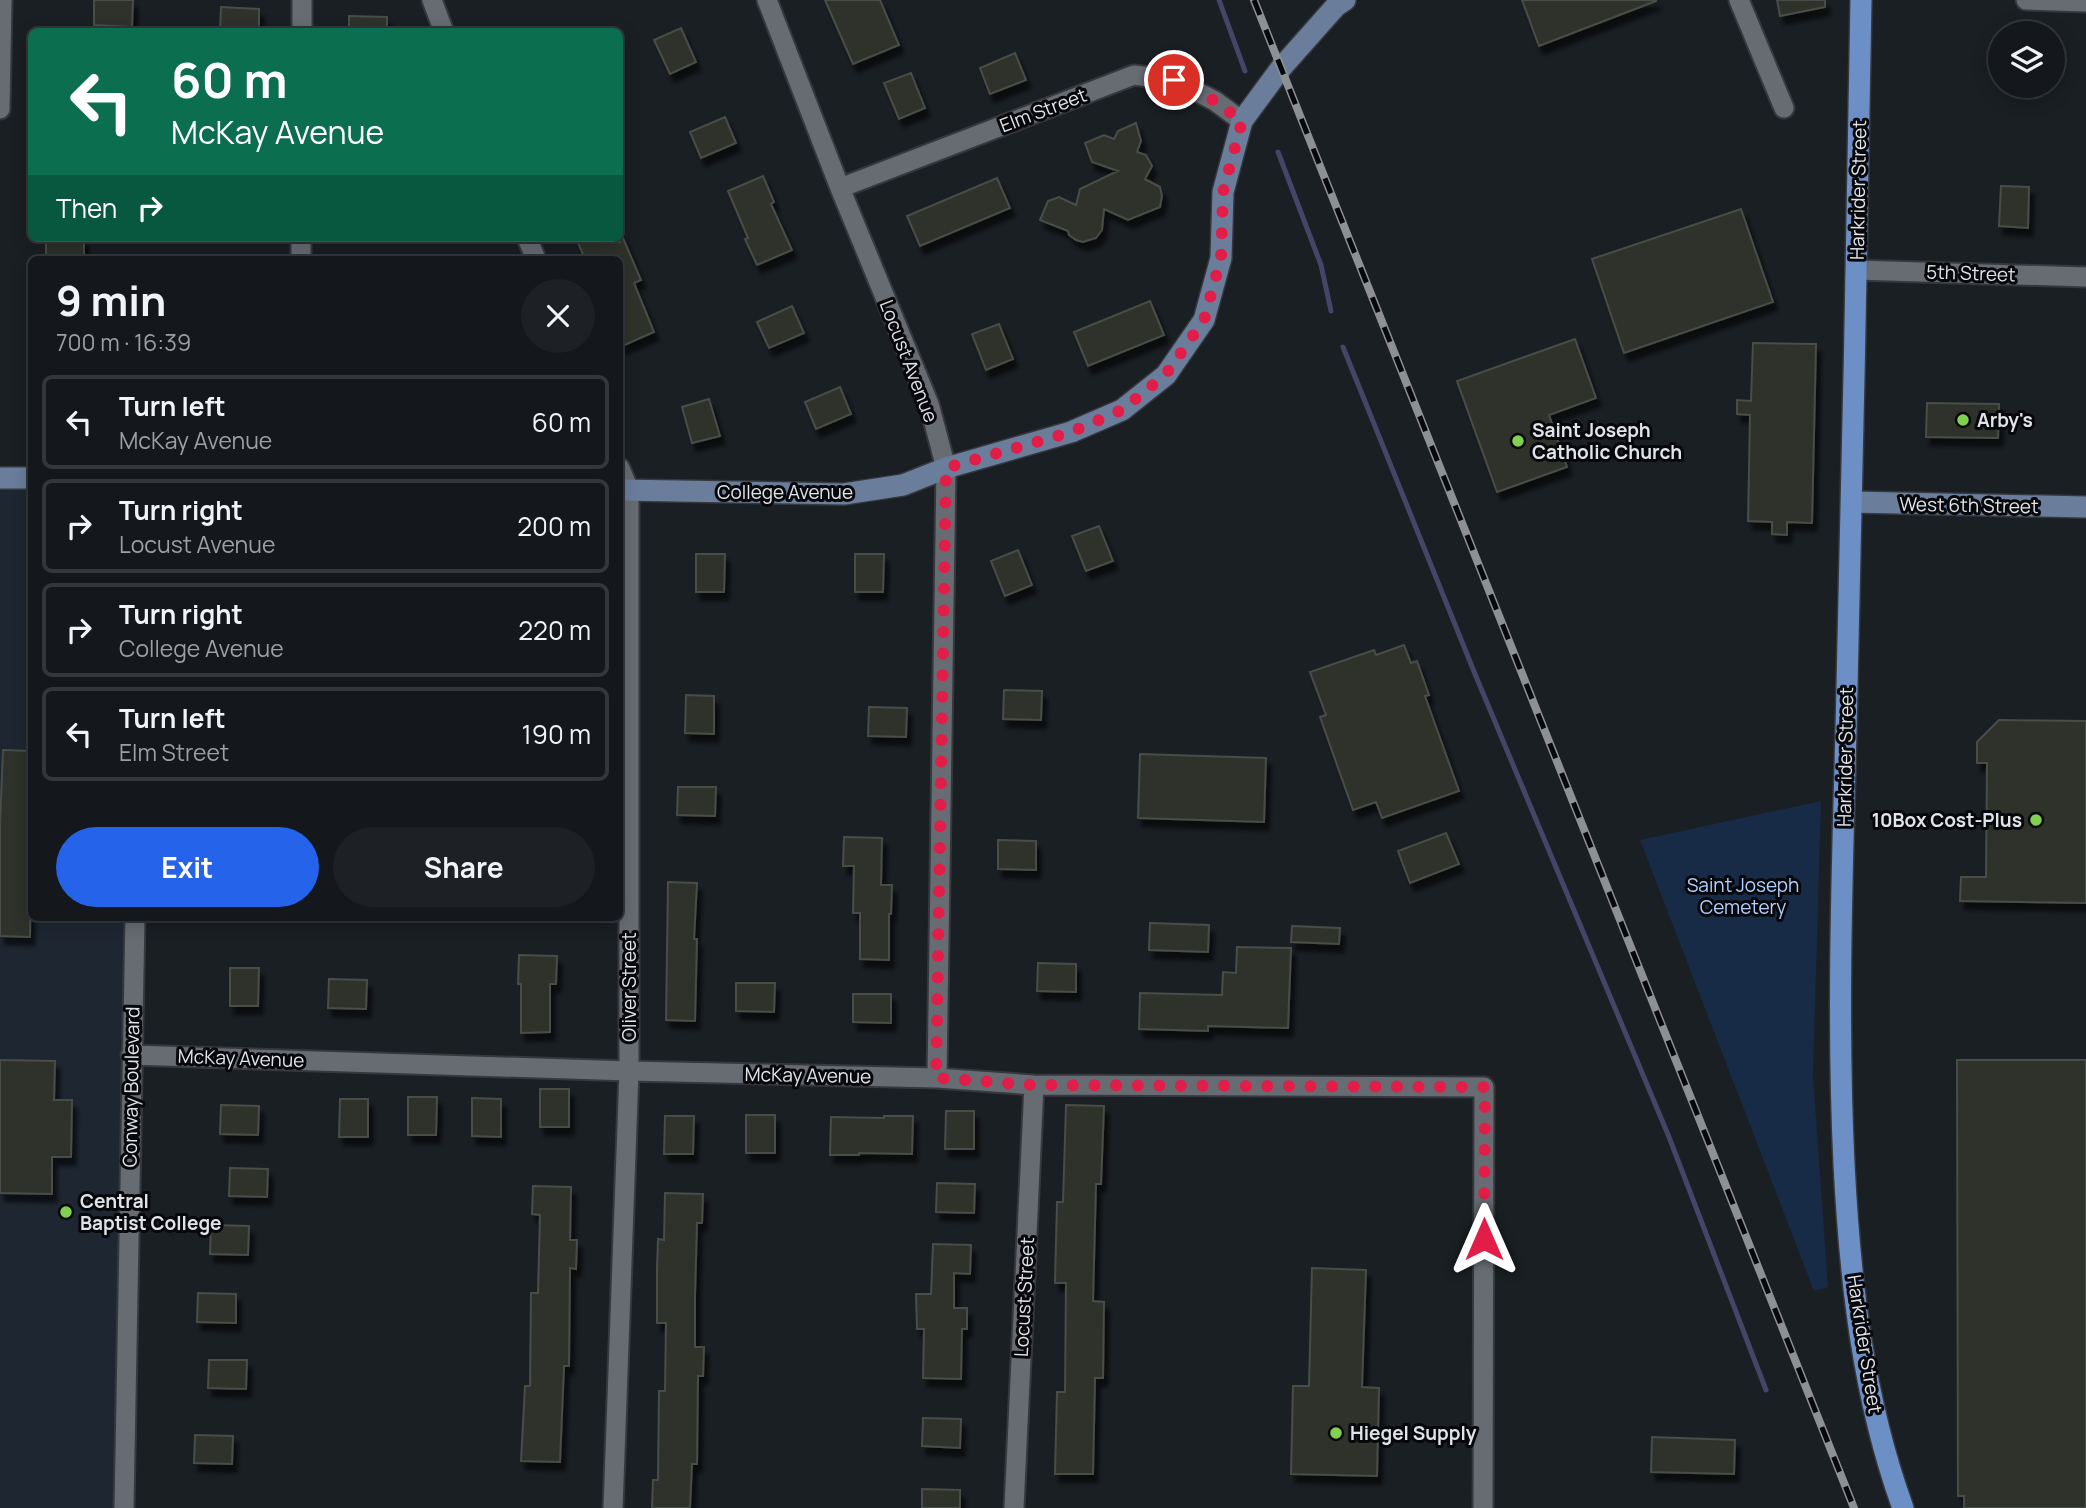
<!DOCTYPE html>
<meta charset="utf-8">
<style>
body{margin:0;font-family:Manrope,sans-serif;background:#1d2024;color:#f1f3f6;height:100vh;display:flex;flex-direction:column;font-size:26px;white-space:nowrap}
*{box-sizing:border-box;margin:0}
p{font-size:23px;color:#9d9fa3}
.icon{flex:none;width:38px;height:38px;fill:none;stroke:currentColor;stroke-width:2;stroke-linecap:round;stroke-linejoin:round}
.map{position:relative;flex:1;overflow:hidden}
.sheet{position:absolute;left:28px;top:256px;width:595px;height:665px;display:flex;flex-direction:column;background:#14171b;border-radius:10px;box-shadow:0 4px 18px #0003,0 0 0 2px #33363a}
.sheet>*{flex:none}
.hud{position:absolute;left:28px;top:28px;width:595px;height:214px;border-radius:10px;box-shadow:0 4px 18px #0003,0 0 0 2px #33363a;background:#0b6e4f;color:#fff;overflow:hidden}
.controls{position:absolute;left:1988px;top:21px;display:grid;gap:14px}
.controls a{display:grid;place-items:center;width:77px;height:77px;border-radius:50%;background:#14171b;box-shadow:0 4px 18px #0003,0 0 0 2px #33363a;font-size:35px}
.pin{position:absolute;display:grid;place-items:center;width:60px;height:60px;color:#fff;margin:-30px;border:4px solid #fff;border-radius:50%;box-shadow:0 2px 7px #0007}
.me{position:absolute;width:77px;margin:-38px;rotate:0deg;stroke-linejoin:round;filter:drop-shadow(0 0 5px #0008)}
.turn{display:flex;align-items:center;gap:24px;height:147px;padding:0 28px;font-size:32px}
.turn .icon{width:91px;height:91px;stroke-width:2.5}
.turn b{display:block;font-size:49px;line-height:60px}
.then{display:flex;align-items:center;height:66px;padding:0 28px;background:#0003;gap:14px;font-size:26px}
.round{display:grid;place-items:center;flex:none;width:74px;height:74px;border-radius:37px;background:#1d2024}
.summary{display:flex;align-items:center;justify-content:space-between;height:119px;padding:0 28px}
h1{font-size:42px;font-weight:700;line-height:52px}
.action{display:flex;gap:14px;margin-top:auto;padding:14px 28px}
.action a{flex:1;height:80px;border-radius:42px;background:#2563eb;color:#fff;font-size:28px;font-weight:700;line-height:80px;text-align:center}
.action a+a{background:#1d2024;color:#f1f3f6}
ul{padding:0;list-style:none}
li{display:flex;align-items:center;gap:21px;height:94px;margin:0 14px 10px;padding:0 14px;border:4px solid #33363a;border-radius:10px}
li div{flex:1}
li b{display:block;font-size:26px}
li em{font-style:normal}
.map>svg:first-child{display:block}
.built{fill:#1e2631}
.green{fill:#172a46}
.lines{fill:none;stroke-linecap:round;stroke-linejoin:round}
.stream{stroke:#434666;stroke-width:5}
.building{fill:#2e332c;stroke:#484d46;stroke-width:2;filter:url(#shadow)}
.street-casing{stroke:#36383e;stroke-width:23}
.secondary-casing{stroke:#36383e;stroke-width:24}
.primary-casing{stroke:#36383e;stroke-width:24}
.street{stroke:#676c73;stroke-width:19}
.secondary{stroke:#6a7e9c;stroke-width:21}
.primary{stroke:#6c90c5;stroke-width:21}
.rail-casing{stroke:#8d9195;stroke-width:8}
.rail{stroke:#07080b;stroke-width:5;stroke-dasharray:16;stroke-linecap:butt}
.route{stroke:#e11d48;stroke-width:12;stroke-dasharray:0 21.6}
.poi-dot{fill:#82d04f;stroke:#07080b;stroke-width:2.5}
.labels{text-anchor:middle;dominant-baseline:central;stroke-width:6;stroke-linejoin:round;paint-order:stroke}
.street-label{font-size:19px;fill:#e0e3e7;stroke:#07080b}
.poi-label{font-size:19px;font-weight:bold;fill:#e0e3e7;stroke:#07080b;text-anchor:start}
.park-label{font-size:19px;fill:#b0d0ff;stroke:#07080b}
</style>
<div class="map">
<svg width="2086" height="1508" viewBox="0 0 2086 1508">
<defs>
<filter id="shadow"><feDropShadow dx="4.5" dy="8" stdDeviation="2" flood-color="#0009"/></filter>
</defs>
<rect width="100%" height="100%" fill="#1a1f24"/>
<path class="built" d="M 0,478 L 31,478 L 32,917 L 138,917 L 125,1508 L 0,1508 Z"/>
<path class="green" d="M 1821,801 L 1813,1075 L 1828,1287 L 1814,1291 L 1640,840 Z"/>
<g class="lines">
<path class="stream" d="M 1219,0 L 1245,71
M 1278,152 L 1321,265 L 1331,311
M 1343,347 L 1475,674 L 1669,1137 L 1766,1390"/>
</g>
<path class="building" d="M 94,0 L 133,0 L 132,27 L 94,25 Z
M 825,0 L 880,0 L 899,45 L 853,64 Z
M 1522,0 L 1656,0 L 1656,1 L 1539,46 Z
M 1777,0 L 1825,0 L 1825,7 L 1780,16 Z
M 221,7 L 259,9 L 259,32 L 220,32 Z
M 349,16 L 387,17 L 387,32 L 349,32 Z
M 681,28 L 696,62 L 670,74 L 654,40 Z
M 1015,53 L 1026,80 L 990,94 L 980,68 Z
M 911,73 L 925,108 L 899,119 L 884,83 Z
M 725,117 L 736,143 L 701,158 L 690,132 Z
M 1136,123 L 1141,141 L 1137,152 L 1146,155 L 1152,166 L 1145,179 L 1160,187 L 1162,196 L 1160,207 L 1128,220 L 1104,209 L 1102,230 L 1096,238 L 1083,242 L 1076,240 L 1069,235 L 1068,231 L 1040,220 L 1048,201 L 1059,197 L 1076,205 L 1080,189 L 1118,171 L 1092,162 L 1085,143 L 1104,135 L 1114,139 L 1118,131 Z
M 763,176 L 774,202 L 771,204 L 792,250 L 757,265 L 745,239 L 748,238 L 728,191 Z
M 997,178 L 1010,208 L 920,246 L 907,216 Z
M 2001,186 L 2029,187 L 2028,228 L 1999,226 Z
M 1741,209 L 1773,302 L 1624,353 L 1592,259 Z
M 620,231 L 641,280 L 634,283 L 654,332 L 620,347 L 620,259 L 585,259 L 576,238 L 618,238 L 620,243 Z
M 46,238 L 84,238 L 84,259 L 46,259 Z
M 1150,301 L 1164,335 L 1088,366 L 1074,332 Z
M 792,306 L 804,333 L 769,348 L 757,322 Z
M 999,324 L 1013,359 L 986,370 L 972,334 Z
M 1575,339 L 1596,398 L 1549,415 L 1567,467 L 1497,492 L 1457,381 Z
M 1753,343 L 1816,344 L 1812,523 L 1787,522 L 1787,535 L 1772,534 L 1772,522 L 1748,521 L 1750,415 L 1737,414 L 1737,400 L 1751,401 Z
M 840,387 L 851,414 L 816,429 L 805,402 Z
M 709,399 L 720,436 L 692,443 L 682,407 Z
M 1927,403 L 1999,404 L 1998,438 L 1926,437 Z
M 1099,526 L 1113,561 L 1086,571 L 1072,536 Z
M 1018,550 L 1032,585 L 1005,596 L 991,561 Z
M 696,554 L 725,554 L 724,592 L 696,592 Z
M 855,554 L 884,554 L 883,592 L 855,592 Z
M 1404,645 L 1411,663 L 1417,661 L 1429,695 L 1425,696 L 1459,791 L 1382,818 L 1376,802 L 1353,810 L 1320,717 L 1326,715 L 1310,672 L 1374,650 L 1376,655 Z
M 1004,690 L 1042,691 L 1041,720 L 1003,719 Z
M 686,695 L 714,696 L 714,734 L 685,733 Z
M 869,707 L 907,708 L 906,737 L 868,736 Z
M 1999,720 L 2086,721 L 2086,903 L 1960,901 L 1961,877 L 1986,877 L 1987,763 L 1977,763 L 1977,742 Z
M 3,750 L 32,751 L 30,937 L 0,936 L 0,824 Z
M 1140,754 L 1266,758 L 1264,822 L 1138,818 Z
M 678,787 L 716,787 L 715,816 L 677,815 Z
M 1446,833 L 1459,864 L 1410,883 L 1398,851 Z
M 844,837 L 882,838 L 881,885 L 892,885 L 891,914 L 889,914 L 889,960 L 860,959 L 860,913 L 853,913 L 854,866 L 843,866 Z
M 998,840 L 1036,841 L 1036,870 L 998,869 Z
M 668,882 L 697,883 L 694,939 L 697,939 L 695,1021 L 666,1020 Z
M 1150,923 L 1209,925 L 1208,952 L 1149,950 Z
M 1292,926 L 1340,928 L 1339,944 L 1291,942 Z
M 1237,947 L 1291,948 L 1288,1028 L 1208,1026 L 1208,1031 L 1139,1029 L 1140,993 L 1222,995 L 1223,972 L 1236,973 Z
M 519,955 L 557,956 L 556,984 L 550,984 L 550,1032 L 521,1033 L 521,984 L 518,984 Z
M 1038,963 L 1076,964 L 1076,992 L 1037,991 Z
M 230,968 L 259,968 L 258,1006 L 230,1006 Z
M 329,979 L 367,980 L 366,1009 L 328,1008 Z
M 736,983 L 775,983 L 774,1012 L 736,1011 Z
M 853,994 L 891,994 L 891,1023 L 853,1022 Z
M 0,1060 L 55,1061 L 54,1100 L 72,1100 L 71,1157 L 52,1157 L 52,1194 L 0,1193 Z
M 1957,1060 L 2086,1060 L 2086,1508 L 1964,1508 L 1964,1496 L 1958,1496 Z
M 540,1089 L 569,1089 L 569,1127 L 540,1127 Z
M 408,1097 L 437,1097 L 436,1135 L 408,1135 Z
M 472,1098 L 501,1099 L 501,1137 L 472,1136 Z
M 340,1099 L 368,1099 L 368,1137 L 339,1137 Z
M 221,1105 L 259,1106 L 258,1135 L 220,1134 Z
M 1066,1105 L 1104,1106 L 1101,1184 L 1096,1184 L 1093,1301 L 1104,1302 L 1103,1378 L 1095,1378 L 1093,1474 L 1055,1474 L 1057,1392 L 1065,1392 L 1066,1283 L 1055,1283 L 1057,1202 L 1063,1202 Z
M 946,1111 L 974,1111 L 974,1149 L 945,1149 Z
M 746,1115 L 775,1115 L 775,1153 L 746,1153 Z
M 665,1116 L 694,1116 L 693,1154 L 664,1154 Z
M 884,1116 L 913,1116 L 912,1154 L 859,1153 L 859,1155 L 830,1155 L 831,1117 L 884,1118 Z
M 230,1168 L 268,1169 L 267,1197 L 229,1196 Z
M 937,1183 L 975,1184 L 974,1213 L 936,1212 Z
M 533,1186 L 571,1187 L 570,1240 L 577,1240 L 576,1269 L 570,1268 L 569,1366 L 564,1366 L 560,1462 L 521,1461 L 525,1386 L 530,1386 L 531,1293 L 538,1293 L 540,1215 L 532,1214 Z
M 665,1193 L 703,1194 L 702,1223 L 697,1223 L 695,1295 L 695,1347 L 704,1347 L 703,1376 L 698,1376 L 697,1464 L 692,1464 L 690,1508 L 652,1508 L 653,1480 L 658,1480 L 659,1391 L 665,1391 L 666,1323 L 657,1323 L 657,1268 L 658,1239 L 664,1240 Z
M 211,1225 L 249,1226 L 248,1255 L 210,1254 Z
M 933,1244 L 971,1245 L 970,1274 L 954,1273 L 954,1308 L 967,1308 L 967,1329 L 962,1329 L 961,1379 L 923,1378 L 924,1329 L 917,1329 L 916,1294 L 931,1294 Z
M 1312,1268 L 1366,1270 L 1362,1387 L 1379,1388 L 1377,1476 L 1291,1474 L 1293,1386 L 1309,1386 Z
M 198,1293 L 236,1294 L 236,1323 L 197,1322 Z
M 209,1360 L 247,1360 L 246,1389 L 208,1388 Z
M 923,1418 L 961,1419 L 960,1448 L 922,1446 Z
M 195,1435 L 233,1436 L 232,1464 L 194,1463 Z
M 1652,1437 L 1735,1440 L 1734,1474 L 1651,1472 Z
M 922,1489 L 960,1490 L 960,1508 L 922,1508 Z"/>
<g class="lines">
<g class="street-casing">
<path id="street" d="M 432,0 L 444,32
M 767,0 L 840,188 L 929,404 L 946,468 L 937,1078
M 1739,0 L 1784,108
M 2026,0 L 2086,2
M 302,32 L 302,0
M 0,109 L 2,0
M 840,188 L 1134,75 L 1174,80 L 1215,101 L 1242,121
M 527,238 L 536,259
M 301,259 L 301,238
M 1856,270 L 2086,277
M 131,1055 L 629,1071 L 937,1078 L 1034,1085 L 1484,1087 L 1483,1508
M 124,1508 L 135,917
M 613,1508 L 629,1071 L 629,490 L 620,468
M 1014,1508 L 1034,1085"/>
</g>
<g class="secondary-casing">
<path id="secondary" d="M 0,478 L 32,478
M 620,490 L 844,494 L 903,485 L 946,468 L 1071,432 L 1122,410 L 1166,375 L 1204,320 L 1221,258 L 1223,192 L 1242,121 L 1281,68 L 1336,6 L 1345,0
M 1852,502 L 2086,507"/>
</g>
<g class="primary-casing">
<path id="primary" d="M 1861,0 C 1857,244 1852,487 1846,731 C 1842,875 1837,1020 1844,1164 C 1850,1281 1863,1398 1903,1508"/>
</g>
<use href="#street" class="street"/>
<use href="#secondary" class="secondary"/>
<use href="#primary" class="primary"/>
<g class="rail-casing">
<path id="rail" d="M 1254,0 L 1854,1508"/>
</g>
<use href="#rail" class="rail"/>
</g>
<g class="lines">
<path class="route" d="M 1174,80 L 1215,101 L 1242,121 L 1223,192 L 1221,258 L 1204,320 L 1166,374 L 1122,410 L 1071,432 L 946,468 L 936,1078 L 1034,1085 L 1485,1087 L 1484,1239"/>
</g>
<g class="poi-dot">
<circle cx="1963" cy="420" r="7"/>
<circle cx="1518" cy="441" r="7"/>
<circle cx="2036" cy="820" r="7"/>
<circle cx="66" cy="1212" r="7"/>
<circle cx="1336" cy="1433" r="7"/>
</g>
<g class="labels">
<g class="street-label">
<text transform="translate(1043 110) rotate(-21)">Elm Street</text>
<text transform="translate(1858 190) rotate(-89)">Harkrider Street</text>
<text transform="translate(1971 273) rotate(2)">5th Street</text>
<text transform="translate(909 361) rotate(69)">Locust Avenue</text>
<text x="785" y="492">College Avenue</text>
<text transform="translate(1969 505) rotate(1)">West 6th Street</text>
<text transform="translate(1845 757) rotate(-89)">Harkrider Street</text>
<text transform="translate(629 987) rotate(-90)">Oliver Street</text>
<text transform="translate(241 1058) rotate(2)">McKay Avenue</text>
<text transform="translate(808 1075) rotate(1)">McKay Avenue</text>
<text transform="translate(131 1087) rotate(-89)">Conway Boulevard</text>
<text transform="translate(1024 1297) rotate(-87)">Locust Street</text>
<text transform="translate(1865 1344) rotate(81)">Harkrider Street</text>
</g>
<g class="poi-label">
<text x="1977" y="420">Arby's</text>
<text x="1532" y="430">Saint Joseph<tspan x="1532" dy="22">Catholic Church</tspan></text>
<text x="2022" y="820" text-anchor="end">10Box Cost-Plus</text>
<text x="80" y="1201">Central<tspan x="80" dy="22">Baptist College</tspan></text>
<text x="1350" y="1433">Hiegel Supply</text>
</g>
<g class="park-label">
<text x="1743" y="885">Saint Joseph<tspan x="1743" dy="22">Cemetery</tspan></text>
</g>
</g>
</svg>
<div class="controls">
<a><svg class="icon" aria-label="layers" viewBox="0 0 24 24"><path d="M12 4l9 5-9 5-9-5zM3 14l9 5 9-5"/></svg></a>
</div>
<div class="pin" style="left:1174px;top:80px;background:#d93025"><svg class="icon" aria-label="arrive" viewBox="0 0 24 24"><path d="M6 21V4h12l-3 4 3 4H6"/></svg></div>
<svg class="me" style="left:1484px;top:1239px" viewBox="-20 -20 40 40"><path d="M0-17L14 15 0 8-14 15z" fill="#e11d48" stroke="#fff" stroke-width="4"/></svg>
<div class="hud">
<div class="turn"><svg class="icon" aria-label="left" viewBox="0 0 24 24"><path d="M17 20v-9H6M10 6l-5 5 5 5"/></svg><div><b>60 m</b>McKay Avenue</div></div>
<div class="then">Then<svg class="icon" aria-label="right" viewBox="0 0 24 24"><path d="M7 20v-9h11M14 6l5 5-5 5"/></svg></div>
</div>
<section class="sheet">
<div class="summary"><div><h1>9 min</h1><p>700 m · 16:39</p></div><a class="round"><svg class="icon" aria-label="close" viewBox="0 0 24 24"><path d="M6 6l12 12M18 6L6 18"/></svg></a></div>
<ul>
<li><svg class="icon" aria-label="left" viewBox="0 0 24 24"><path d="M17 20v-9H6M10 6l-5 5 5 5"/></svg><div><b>Turn left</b><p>McKay Avenue</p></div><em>60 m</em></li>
<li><svg class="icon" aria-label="right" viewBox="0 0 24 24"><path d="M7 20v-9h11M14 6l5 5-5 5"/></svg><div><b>Turn right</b><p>Locust Avenue</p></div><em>200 m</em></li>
<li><svg class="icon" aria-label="right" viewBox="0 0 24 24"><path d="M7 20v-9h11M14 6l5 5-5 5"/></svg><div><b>Turn right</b><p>College Avenue</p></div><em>220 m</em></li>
<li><svg class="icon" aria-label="left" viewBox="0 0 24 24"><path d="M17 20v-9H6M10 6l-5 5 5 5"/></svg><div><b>Turn left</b><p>Elm Street</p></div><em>190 m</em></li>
</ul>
<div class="action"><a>Exit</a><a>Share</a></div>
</section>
</div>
